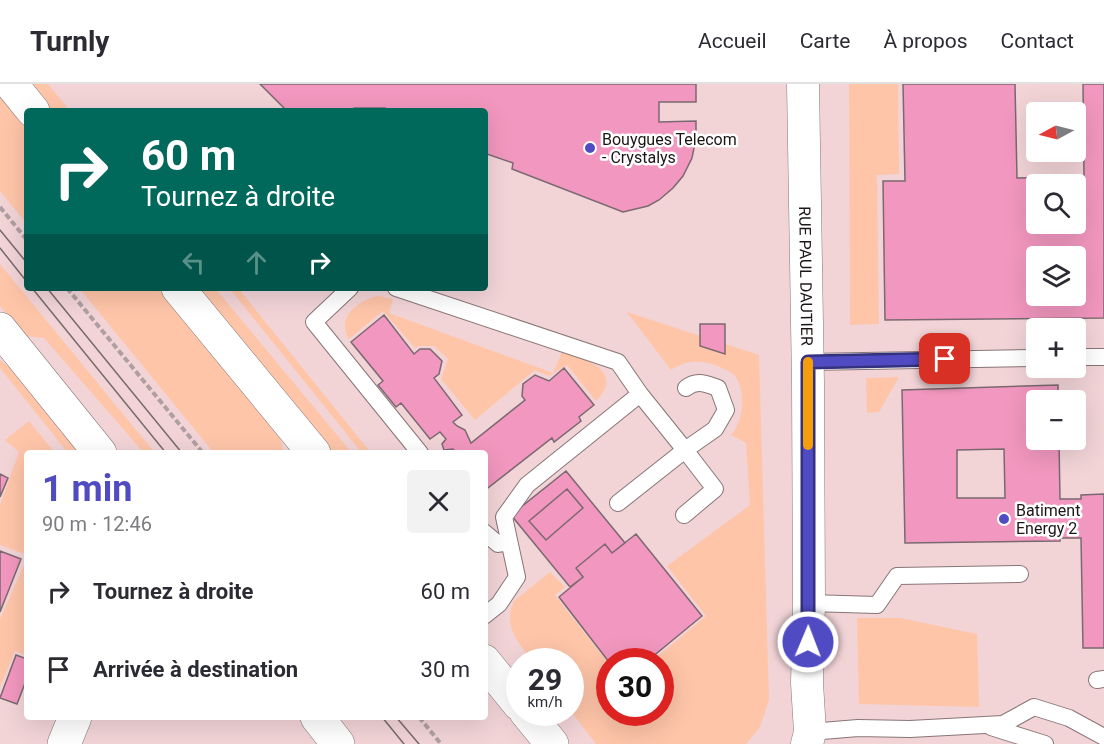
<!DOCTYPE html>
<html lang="fr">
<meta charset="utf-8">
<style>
body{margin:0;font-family:Roboto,sans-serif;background:#f2f2f3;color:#2b2b33;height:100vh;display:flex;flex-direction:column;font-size:22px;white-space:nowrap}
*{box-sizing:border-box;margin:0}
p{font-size:20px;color:#7c7c81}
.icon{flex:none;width:33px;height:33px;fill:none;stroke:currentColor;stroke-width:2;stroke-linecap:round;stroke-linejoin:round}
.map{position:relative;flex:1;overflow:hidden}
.side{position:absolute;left:24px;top:366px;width:464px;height:270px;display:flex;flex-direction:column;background:#fff;border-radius:6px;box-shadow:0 6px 24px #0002}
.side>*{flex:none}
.hud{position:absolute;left:24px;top:24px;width:464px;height:183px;border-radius:6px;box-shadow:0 6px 24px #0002;background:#00695c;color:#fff;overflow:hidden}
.needle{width:39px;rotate:263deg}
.fabs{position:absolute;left:1026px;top:18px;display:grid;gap:12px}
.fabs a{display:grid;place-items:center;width:60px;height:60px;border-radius:6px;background:#fff;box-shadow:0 6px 24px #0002;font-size:30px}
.speed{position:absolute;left:506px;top:564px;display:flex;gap:12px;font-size:30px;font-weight:700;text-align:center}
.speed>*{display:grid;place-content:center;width:78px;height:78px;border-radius:50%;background:#fff;box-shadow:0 6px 24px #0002;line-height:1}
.speed small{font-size:15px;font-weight:400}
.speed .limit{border:9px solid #d22;background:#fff;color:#111}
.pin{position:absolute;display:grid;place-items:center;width:51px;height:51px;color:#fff;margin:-26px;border-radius:12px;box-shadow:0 3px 9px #0006}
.me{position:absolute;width:66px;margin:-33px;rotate:1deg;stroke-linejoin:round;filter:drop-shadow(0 0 4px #0008)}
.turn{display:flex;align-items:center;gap:21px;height:126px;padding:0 18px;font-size:27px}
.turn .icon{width:78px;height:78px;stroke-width:2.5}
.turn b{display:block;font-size:42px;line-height:51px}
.lanes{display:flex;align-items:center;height:57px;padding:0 18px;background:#0003;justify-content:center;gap:30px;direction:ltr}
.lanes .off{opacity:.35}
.round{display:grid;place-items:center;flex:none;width:63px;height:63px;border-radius:6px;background:#f2f2f3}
.summary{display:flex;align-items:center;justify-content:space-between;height:102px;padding:0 18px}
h1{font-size:36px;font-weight:700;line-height:45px;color:#504bc2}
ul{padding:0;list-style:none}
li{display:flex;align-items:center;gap:18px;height:78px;padding:0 18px}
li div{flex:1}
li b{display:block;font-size:22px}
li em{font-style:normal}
header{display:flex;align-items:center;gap:36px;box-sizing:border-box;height:84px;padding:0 30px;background:#fff;border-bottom:2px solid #e1e1e2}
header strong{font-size:28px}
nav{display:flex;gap:33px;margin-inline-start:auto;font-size:21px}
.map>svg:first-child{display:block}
.built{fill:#f2d4d7;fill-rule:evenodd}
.green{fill:#fec5a9}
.building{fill:#f297bf;stroke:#7a6970;stroke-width:1.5;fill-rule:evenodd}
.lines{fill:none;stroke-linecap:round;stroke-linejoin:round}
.service-casing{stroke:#887577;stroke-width:18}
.minor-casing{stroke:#887577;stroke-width:33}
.tertiary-casing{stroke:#887577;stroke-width:34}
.secondary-casing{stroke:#887577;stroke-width:34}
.path{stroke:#af9fa0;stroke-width:4;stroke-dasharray:6 3;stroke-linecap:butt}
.service{stroke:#fff;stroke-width:16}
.minor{stroke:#fff;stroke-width:32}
.tertiary{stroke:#fff;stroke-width:33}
.secondary{stroke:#fff;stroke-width:33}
.tram{stroke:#786b6c;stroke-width:1.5}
.route-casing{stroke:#34317e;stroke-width:15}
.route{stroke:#504bc2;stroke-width:10}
.slow{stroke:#f59e0b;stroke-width:10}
.poi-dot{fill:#504bc2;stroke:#fff;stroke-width:2}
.labels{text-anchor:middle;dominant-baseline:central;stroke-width:5;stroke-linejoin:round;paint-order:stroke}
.poi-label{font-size:16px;fill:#1c1515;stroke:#fff;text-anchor:start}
.street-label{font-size:16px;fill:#1c1515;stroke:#fff}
</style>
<header>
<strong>Turnly</strong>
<nav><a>Accueil</a><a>Carte</a><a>À propos</a><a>Contact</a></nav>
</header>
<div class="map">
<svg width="1104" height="660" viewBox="0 0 1104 660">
<rect width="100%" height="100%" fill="#f8e3e5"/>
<path class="built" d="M 0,0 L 1104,0 L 1104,660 L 0,660 ZM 27,27 L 484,27 L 484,204 L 27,204 ZM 1036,28 L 1076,28 L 1076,68 L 1036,68 ZM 1036,100 L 1076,100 L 1076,140 L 1036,140 ZM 1036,172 L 1076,172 L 1076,212 L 1036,212 ZM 1036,244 L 1076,244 L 1076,284 L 1036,284 ZM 1036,316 L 1076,316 L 1076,356 L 1036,356 ZM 27,369 L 484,369 L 484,633 L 27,633 ZM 519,578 L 570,578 L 570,628 L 519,628 ZM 609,578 L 660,578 L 660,628 L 609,628 Z"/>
<path class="green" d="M 28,0 L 48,0 L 70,27 L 51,27 Z
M 849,0 L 898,0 L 899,90 L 877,91 L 879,240 L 850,241 Z
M 0,11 L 27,44 L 27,140 L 0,107 Z
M 0,180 L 155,369 L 144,369 L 44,254 L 25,252 L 0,222 Z
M 79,204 L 158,204 L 280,354 L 284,369 L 214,369 Z
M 194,204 L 215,204 L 352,369 L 330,369 Z
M 229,204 L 238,204 L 371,369 L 362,369 Z
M 379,212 L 393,215 L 389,229 L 553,289 L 562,268 C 585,275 626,286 596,317 L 567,281 L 549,292 L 535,286 L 475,336 L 441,295 L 448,275 L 434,262 L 419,262 L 415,264 L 383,227 L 349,255 C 335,234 359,215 379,212 Z
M 627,228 L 759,271 L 769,616 L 760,643 L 746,660 L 596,660 L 570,626 L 570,578 L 533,577 C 519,560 502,542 514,517 L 550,488 L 565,503 L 555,511 L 609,580 L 609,628 L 660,628 L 660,578 L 652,577 L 706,532 L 667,482 L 750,421 L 746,359 L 731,351 C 744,337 747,304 733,290 C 730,287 724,285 720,283 C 703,276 687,275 671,286 Z
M 0,276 L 14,286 L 82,369 L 68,369 L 0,284 Z
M 899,293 L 879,328 L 867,329 L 866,294 Z
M 29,337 L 55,369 L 27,369 L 27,471 L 0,461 L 0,421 L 19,368 L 5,356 Z
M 27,474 L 27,572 L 15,567 L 0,603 L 0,535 Z
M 857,534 L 900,534 L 977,550 L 979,623 L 859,620 Z"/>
<path class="building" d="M 260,0 L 696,0 L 696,18 L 659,18 L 659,38 L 696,37 L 696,54 L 692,74 L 683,92 L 673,104 L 659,116 L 648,122 L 623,128 L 512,85 L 513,79 L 484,69 L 484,27 L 385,27 L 385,24 L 354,24 L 352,27 L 287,27 Z
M 903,0 L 1015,0 L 1017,94 L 1084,93 L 1083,0 L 1104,0 L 1104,234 L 885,236 L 883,97 L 905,97 ZM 1036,100 L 1076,100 L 1076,140 L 1036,140 ZM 1036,172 L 1076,172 L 1076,212 L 1036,212 Z
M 384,231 L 414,270 L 420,265 L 430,265 L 442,277 L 439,290 L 434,294 L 462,331 L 453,338 L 457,342 L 465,346 L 471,359 L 525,316 L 522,312 L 523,300 L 535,291 L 549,297 L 564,284 L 594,321 L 579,333 L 581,337 L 554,358 L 552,354 L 484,407 L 484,369 L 456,369 L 453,365 L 444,366 L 442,360 L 446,355 L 440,348 L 430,355 L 401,319 L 396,323 L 378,301 L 383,297 L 351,258 Z
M 700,240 L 725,240 L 725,270 L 700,262 Z
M 1058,301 L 1058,316 L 1036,316 L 1036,356 L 1059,356 L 1060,415 L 1081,415 L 1081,411 L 1104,410 L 1104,564 L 1083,564 L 1081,454 L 1060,454 L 1060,457 L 905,459 L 902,306 ZM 1004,365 L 1005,414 L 957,414 L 957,366 Z
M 566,387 L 625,459 L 612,469 L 605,460 L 576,484 L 583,493 L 570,503 L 511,431 ZM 567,405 L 583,424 L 546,456 L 529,437 Z
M 0,390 L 8,394 L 0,413 Z
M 567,405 L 583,424 L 546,456 L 529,437 Z
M 636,450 L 702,532 L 646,578 L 609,578 L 559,513 L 583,493 L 576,484 L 605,460 L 612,469 Z
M 0,467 L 21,475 L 0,528 Z
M 16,571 L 27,575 L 27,594 L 17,620 L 0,614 Z"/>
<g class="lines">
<g class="service-casing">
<path id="service" d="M 350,204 L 314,238 L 420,369
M 396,204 L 618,278 L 640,310
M 1076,273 L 1104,273
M 808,278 L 1036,274
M 684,431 L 715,405 L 685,366 L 715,345 L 726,326 L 718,304 C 706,300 697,295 686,304
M 484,448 L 498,460 L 509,458
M 809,519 L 877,521 L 897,492 L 1020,490
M 484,532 L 499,520 L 517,493 L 504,433 L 527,401 L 640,310 L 685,366 L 618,419
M 1097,596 L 1104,595
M 991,643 L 1045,660
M 810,648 L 858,644 L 910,645 L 1003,640 L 1034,623 L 1069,634 L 1104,653"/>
</g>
<g class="minor-casing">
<g id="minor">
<path id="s1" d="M 803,0 L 808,299 L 809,519 L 807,599 L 810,648 L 807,660"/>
</g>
</g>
<g class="tertiary-casing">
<path id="tertiary" d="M 64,660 L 75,633"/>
</g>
<g class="secondary-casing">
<path id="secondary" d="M 11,0 L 33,27
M 178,204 L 314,369
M 0,245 L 100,369
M 484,577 L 519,620
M 526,628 L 552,660
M 317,633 L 338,660"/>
</g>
<path class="path" d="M 0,123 L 27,156
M 67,204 L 203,369
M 419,633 L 441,660"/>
<use href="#service" class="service"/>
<use href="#minor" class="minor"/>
<use href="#tertiary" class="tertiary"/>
<use href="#secondary" class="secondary"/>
<path class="tram" d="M 0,146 L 27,179
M 0,164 L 27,198
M 32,204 L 166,369
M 47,204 L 182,369
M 382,633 L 404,660
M 396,633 L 419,660"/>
</g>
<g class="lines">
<g class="route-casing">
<path id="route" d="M 808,558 L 808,278 L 945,275"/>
</g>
<use href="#route" class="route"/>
<path class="slow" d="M 808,278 L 808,361"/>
</g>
<g class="poi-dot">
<circle cx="590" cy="64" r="6"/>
<circle cx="1004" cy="435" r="6"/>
</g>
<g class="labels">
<g class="poi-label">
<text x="602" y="55">Bouygues Telecom<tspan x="602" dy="18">- Crystalys</tspan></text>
<text x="1016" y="426">Batiment<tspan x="1016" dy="18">Energy 2</tspan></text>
</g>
<g class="street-label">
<text stroke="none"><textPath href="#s1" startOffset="192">RUE PAUL DAUTIER</textPath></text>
</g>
</g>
</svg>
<div class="fabs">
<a><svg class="needle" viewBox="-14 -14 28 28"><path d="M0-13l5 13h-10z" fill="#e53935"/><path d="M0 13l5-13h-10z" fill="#7c7c81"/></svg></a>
<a><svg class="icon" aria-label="search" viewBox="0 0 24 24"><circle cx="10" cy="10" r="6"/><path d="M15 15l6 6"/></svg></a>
<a><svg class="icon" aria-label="layers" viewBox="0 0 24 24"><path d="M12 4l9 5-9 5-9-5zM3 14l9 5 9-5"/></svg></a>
<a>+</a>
<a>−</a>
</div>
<div class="speed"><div>29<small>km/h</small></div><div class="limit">30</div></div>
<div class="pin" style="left:945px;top:275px;background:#d93025"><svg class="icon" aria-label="arrive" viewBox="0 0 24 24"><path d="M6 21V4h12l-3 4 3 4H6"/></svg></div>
<svg class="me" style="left:808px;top:558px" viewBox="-20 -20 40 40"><circle r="17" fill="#504bc2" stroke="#fff" stroke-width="3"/><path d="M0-11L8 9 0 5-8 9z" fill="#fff"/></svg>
<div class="hud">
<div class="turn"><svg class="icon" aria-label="right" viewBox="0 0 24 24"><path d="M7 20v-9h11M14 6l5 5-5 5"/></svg><div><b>60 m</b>Tournez à droite</div></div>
<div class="lanes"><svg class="icon off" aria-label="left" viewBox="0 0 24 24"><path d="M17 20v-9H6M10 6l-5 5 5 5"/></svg><svg class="icon off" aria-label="ahead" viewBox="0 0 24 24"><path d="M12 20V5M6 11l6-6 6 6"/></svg><svg class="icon" aria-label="right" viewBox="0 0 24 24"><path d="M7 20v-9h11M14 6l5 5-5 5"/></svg></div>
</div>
<section class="side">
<div class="summary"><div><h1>1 min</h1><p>90 m · 12:46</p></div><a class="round"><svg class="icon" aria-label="close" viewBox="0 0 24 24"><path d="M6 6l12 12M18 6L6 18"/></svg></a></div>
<ul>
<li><svg class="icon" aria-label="right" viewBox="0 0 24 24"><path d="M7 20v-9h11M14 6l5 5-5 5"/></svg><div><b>Tournez à droite</b></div><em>60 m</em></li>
<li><svg class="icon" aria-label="arrive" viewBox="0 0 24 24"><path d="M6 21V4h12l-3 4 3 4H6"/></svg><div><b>Arrivée à destination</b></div><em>30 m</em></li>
</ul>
</section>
</div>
